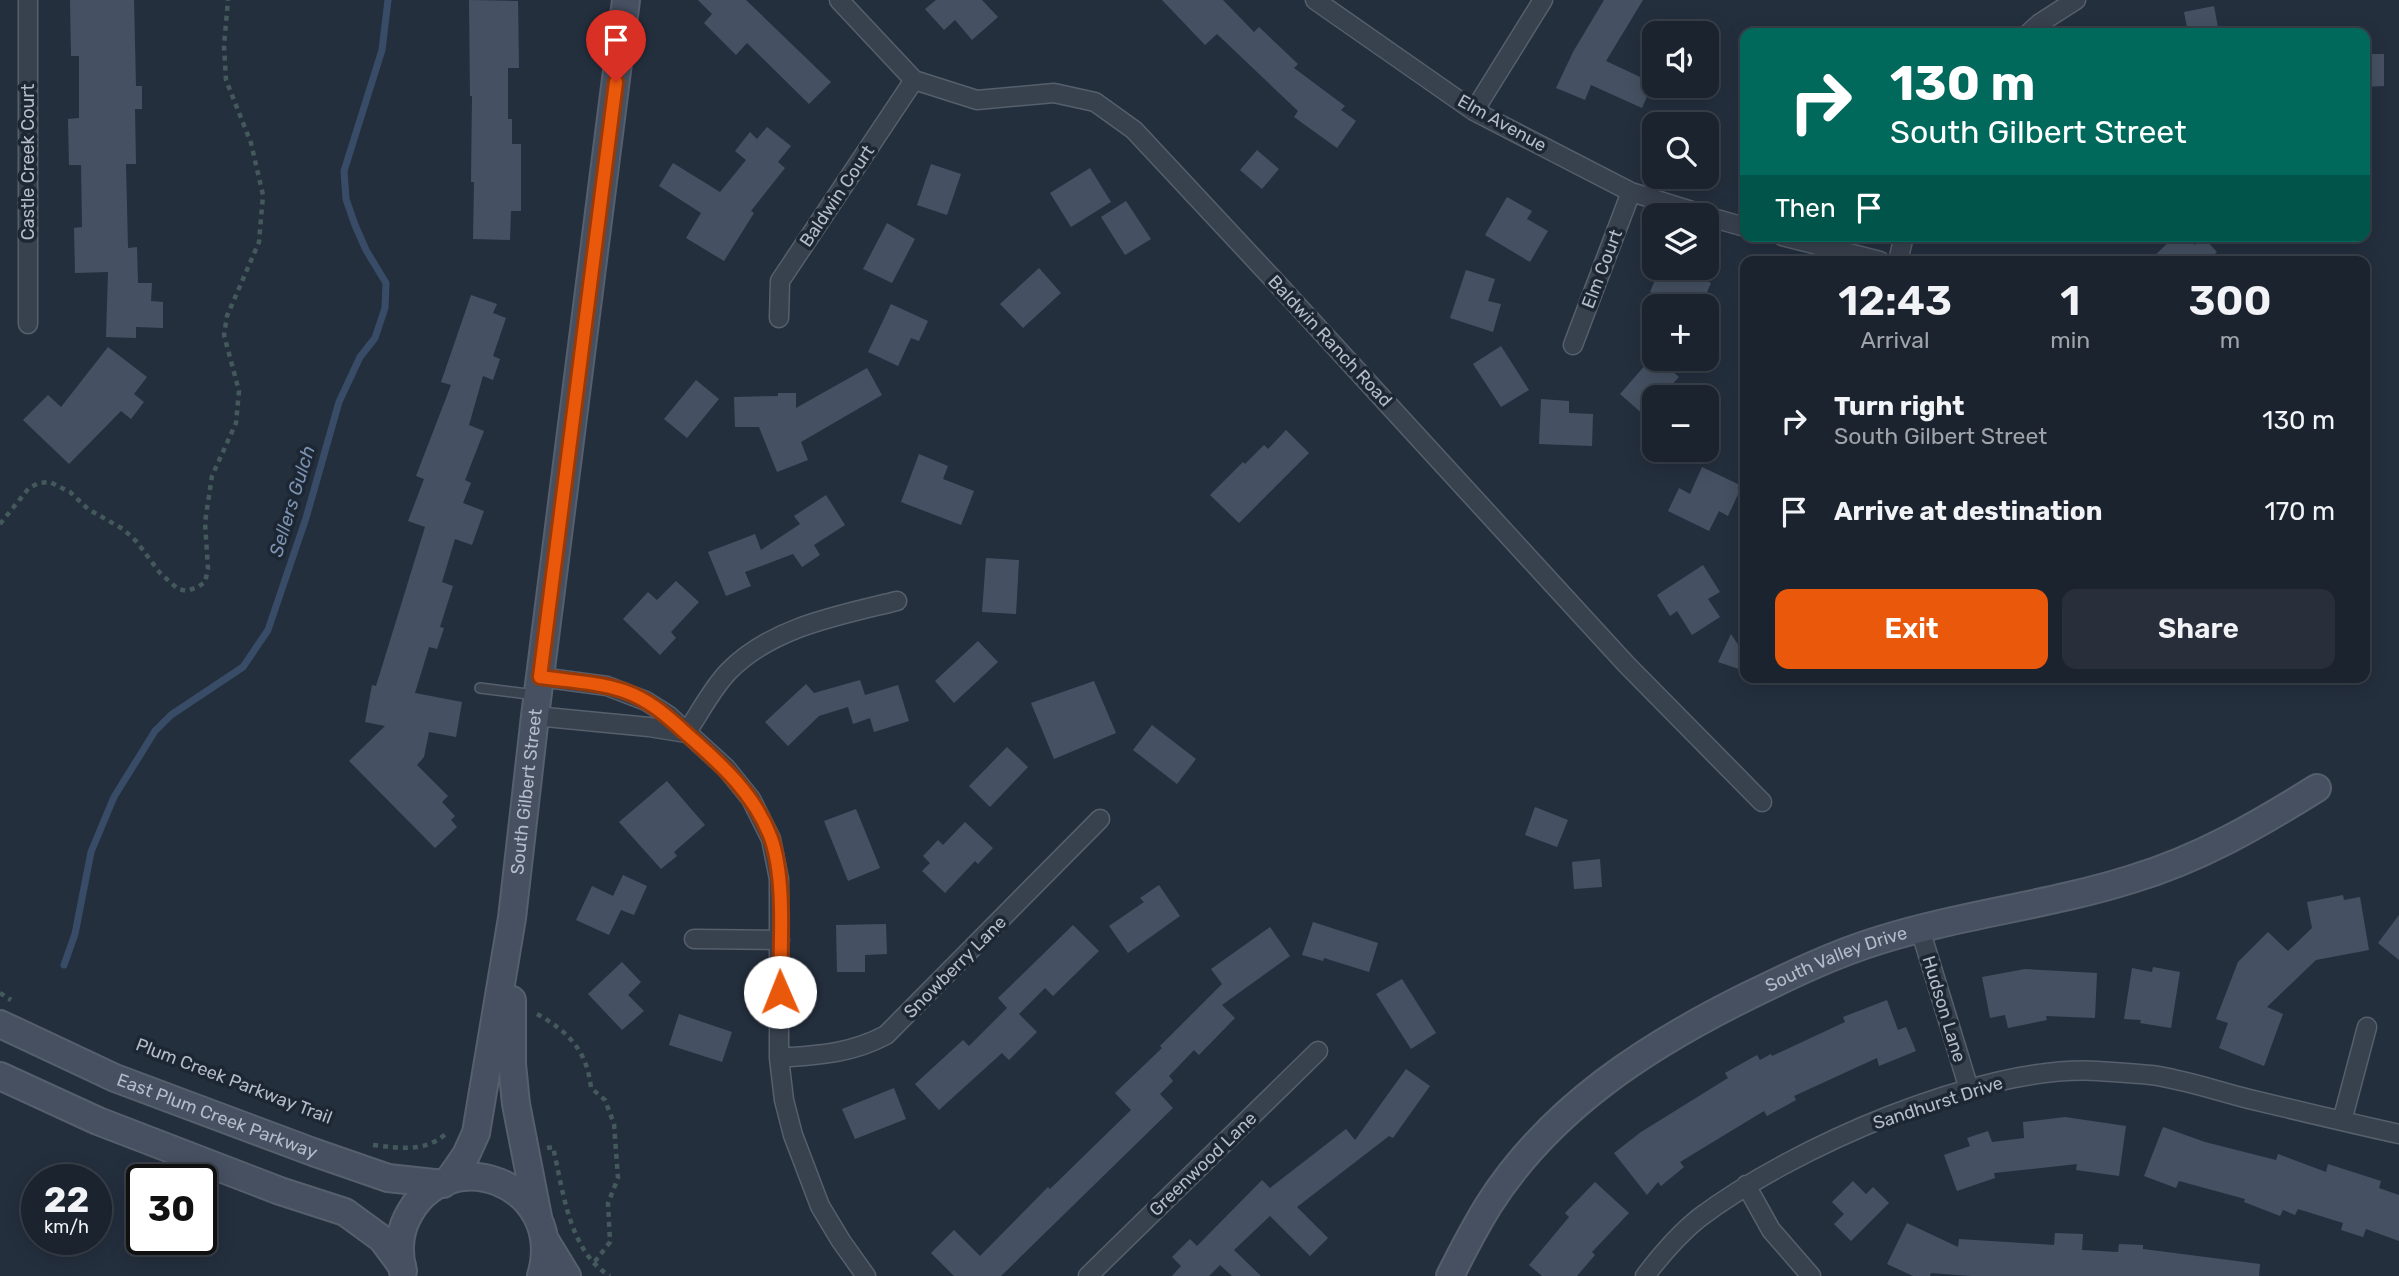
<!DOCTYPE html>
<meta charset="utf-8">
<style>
body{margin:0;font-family:Rubik,sans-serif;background:#282f3a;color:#f1f3f6;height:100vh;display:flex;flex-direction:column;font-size:26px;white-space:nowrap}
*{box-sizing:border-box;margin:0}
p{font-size:23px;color:#a0a4aa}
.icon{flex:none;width:38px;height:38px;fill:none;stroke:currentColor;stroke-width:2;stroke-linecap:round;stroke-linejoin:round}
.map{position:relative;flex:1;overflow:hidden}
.panel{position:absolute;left:1740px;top:256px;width:630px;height:427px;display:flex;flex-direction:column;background:#1b232e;border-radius:14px;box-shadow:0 4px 18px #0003,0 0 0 2px #39404a}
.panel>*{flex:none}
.banner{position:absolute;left:1740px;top:28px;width:630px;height:214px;border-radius:14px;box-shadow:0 4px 18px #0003,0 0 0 2px #39404a;background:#00695c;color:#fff;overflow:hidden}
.controls{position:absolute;left:1642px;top:21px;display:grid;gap:14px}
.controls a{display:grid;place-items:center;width:77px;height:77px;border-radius:14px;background:#1b232e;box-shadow:0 4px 18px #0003,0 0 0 2px #39404a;font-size:35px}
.speed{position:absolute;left:21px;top:1164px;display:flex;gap:14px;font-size:35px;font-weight:700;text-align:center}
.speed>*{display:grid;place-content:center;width:91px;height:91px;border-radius:50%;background:#1b232e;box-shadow:0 4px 18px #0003,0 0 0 2px #39404a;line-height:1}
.speed small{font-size:18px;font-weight:400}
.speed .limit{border:4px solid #111;border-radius:10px;background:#fff;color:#111}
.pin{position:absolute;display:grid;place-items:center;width:60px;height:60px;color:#fff;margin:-72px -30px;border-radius:50% 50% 50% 0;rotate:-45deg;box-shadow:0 0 7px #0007}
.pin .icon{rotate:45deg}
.me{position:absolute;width:77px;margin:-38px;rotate:359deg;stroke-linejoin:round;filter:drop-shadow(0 0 5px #0008)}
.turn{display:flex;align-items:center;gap:24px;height:147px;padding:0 35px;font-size:32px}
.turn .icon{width:91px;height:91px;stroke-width:2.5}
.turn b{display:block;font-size:49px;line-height:60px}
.then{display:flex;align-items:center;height:66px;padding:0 35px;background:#0003;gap:14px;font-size:26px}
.eta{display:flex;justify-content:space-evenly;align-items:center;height:119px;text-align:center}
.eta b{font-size:42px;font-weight:600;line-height:49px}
.button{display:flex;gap:14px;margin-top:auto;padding:14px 35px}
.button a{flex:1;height:80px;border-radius:14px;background:#ea580c;color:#fff;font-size:28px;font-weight:600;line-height:80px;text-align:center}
.button a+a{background:#282f3a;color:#f1f3f6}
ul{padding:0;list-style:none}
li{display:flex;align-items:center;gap:21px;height:91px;padding:0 35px}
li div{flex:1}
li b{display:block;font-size:26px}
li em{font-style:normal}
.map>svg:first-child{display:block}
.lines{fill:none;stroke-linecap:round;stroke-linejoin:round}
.stream{stroke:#394c67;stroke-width:7}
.building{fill:#455162}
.lane-casing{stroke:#565f6c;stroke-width:12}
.street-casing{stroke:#565f6c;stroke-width:21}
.secondary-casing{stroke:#565f6c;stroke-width:30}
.path{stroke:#44595c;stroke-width:4.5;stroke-dasharray:5 5;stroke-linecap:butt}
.lane{stroke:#38414e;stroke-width:9}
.street{stroke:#38414e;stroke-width:18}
.secondary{stroke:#465061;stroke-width:26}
.route-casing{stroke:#983908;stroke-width:18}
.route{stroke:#ea580c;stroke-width:12}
.labels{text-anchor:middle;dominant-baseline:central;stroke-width:7;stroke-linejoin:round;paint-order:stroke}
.street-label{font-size:18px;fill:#b4bcc9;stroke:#1d2633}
.water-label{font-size:19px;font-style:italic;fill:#7c92b1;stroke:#1d2633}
</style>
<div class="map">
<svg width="2399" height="1276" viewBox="0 0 2399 1276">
<rect width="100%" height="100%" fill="#242f3e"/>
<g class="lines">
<path class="stream" d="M 64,965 L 75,934 L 91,852 L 114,797 L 155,731 L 171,715 L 243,667 L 268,630 L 306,518 L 339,402 L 360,357 L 375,338 L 385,308 L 386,283 L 366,250 L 355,225 L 346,199 L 344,171 L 382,50 L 388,0"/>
</g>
<path class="building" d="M 70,0 L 134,0 L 136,86 L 142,86 L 142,109 L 135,109 L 136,164 L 126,164 L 128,248 L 137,247 L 138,283 L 152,283 L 151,301 L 163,302 L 163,328 L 136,327 L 136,338 L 106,337 L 108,272 L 75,273 L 74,228 L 82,227 L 81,165 L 69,165 L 68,119 L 79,118 L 79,56 L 71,56 Z
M 469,0 L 518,1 L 519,68 L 508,68 L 508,119 L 512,119 L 512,144 L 521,144 L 521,211 L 511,211 L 510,240 L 473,239 L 474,182 L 471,182 L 472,96 L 470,96 Z
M 698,0 L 746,0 L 831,82 L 809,104 L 747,43 L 736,55 L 704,23 L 712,14 Z
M 936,0 L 982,0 L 998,17 L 972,40 L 955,20 L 944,30 L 925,9 Z
M 1162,0 L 1223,0 L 1254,32 L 1259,27 L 1298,64 L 1294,68 L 1345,106 L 1341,110 L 1356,121 L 1337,148 L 1294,117 L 1298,111 L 1217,34 L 1205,45 Z
M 1604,0 L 1643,0 L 1606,61 L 1653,83 L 1642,108 L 1591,85 L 1585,100 L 1556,88 L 1573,52 Z
M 2214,6 L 2219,33 L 2188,33 L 2184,12 Z
M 2364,54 L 2384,54 L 2384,86 L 2364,87 Z
M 767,127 L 791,146 L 778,162 L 785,168 L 751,211 L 754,213 L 724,261 L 686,238 L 701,213 L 659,186 L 673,163 L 720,192 L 746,160 L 735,151 L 750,132 L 757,139 Z
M 1257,150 L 1279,169 L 1262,189 L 1240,170 Z
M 931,164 L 961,174 L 947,215 L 917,205 Z
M 1090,168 L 1111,202 L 1071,227 L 1050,193 Z
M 1507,197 L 1532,211 L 1527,219 L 1548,231 L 1530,262 L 1485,235 Z
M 1126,201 L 1151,239 L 1125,255 L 1101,217 Z
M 887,223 L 915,239 L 892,283 L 863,269 Z
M 2175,236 L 2186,236 L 2195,245 L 2203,237 L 2217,252 L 2210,259 L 2211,261 L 2149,261 Z
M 1039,268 L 1061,293 L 1023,328 L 1000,304 Z
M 1660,268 L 1677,268 L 1711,283 L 1701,306 L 1682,306 L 1650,292 Z
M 1466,270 L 1495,279 L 1488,301 L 1501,304 L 1493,332 L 1450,318 Z
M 471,295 L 497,304 L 493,313 L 506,318 L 493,356 L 500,359 L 493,380 L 483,376 L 469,425 L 484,431 L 465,480 L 471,483 L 463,503 L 484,511 L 472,545 L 455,539 L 442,582 L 453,586 L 440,627 L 444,628 L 437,649 L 429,647 L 415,693 L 462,702 L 456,737 L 429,732 L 424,757 L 417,765 L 448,796 L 442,802 L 455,816 L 451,820 L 457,827 L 435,848 L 349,761 L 385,726 L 365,722 L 372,685 L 376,686 L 425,527 L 408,521 L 424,479 L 416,476 L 451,385 L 441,382 Z
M 891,304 L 928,321 L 919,341 L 911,338 L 898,366 L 868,352 Z
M 1501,346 L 1529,390 L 1501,407 L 1473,364 Z
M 108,347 L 147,377 L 134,394 L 144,402 L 131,419 L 121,411 L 69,464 L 23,420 L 48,395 L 61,407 Z
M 1654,355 L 1654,359 L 1659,359 L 1679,377 L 1661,397 L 1654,397 L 1654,406 L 1645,416 L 1620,394 Z
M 867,368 L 882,395 L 801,442 L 808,460 L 777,472 L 759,427 L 735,427 L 734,397 L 778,396 L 778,393 L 796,393 L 796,408 Z
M 696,380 L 719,399 L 687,438 L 664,419 Z
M 1541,399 L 1569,401 L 1569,413 L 1593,414 L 1592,446 L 1539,444 Z
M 1286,430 L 1309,453 L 1239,523 L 1210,495 L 1243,462 L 1245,464 L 1264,445 L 1268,449 Z
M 919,454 L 948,466 L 943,479 L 974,491 L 961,525 L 901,502 Z
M 1702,467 L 1742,486 L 1728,516 L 1719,511 L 1709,531 L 1668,511 L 1679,488 L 1690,494 Z
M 826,495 L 845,525 L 814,545 L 820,555 L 802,567 L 793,554 L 745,572 L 751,586 L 726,596 L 708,552 L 755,534 L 761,550 L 800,524 L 794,516 Z
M 986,558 L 1019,560 L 1016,614 L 982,612 Z
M 1703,565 L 1720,592 L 1708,599 L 1720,617 L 1692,635 L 1677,611 L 1670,616 L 1657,595 Z
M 676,581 L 699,602 L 671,632 L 676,638 L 660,655 L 623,619 L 648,592 L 657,600 Z
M 1731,634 L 1745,655 L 1745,671 L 1718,662 Z
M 978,641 L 998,662 L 954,703 L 935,681 Z
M 860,680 L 865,695 L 898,685 L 909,721 L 874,732 L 870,718 L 853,724 L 848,707 L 819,716 L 788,746 L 765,722 L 806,684 L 814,693 Z
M 1094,681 L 1116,733 L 1054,759 L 1031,703 Z
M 1152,725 L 1196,759 L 1177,784 L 1133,750 Z
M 1007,747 L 1028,767 L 990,807 L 969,786 Z
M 667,781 L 705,825 L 674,852 L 677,856 L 661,869 L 619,822 Z
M 1535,807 L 1568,820 L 1557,847 L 1525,835 Z
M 856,809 L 880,868 L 848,881 L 824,821 Z
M 965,822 L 993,848 L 978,864 L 975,861 L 945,893 L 922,871 L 930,863 L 923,856 L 938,840 L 943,845 Z
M 1600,859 L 1602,887 L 1574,889 L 1572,862 Z
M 623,875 L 647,886 L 634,915 L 621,910 L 609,935 L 576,920 L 592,886 L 613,896 Z
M 1159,885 L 1180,916 L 1128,953 L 1109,926 L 1144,902 L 1140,898 Z
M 2343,895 L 2344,900 L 2360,897 L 2369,950 L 2316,960 L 2267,1007 L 2283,1014 L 2264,1066 L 2219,1048 L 2228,1023 L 2216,1019 L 2238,962 L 2268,932 L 2288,951 L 2312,928 L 2307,902 Z
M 2399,915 L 2399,960 L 2378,943 Z
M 1313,922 L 1378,943 L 1369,972 L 1324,958 L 1323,961 L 1302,955 Z
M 886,924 L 887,954 L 865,955 L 865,972 L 837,972 L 836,925 Z
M 1073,925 L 1099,951 L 1053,996 L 1045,988 L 1019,1014 L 1037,1032 L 1009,1060 L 1002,1053 L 939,1110 L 915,1084 L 963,1040 L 969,1046 L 1007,1008 L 998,998 Z
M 1270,927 L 1290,956 L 1222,1005 L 1235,1018 L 1199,1055 L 1194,1050 L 1169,1076 L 1173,1081 L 1160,1094 L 1173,1108 L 1001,1276 L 954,1276 L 931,1253 L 954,1230 L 980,1256 L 1048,1187 L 1050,1189 L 1131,1110 L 1115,1093 L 1162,1048 L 1160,1046 L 1222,984 L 1211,969 Z
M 622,962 L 641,982 L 628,995 L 644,1011 L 622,1030 L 588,994 Z
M 2153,967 L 2180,972 L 2171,1028 L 2140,1023 L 2141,1020 L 2124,1019 L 2132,968 L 2152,972 Z
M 2025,969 L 2097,973 L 2095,1018 L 2046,1016 L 2047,1020 L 2008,1028 L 2005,1015 L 1990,1018 L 1982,977 Z
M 1402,979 L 1436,1033 L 1411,1049 L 1376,994 Z
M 1887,1000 L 1898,1030 L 1906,1027 L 1916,1051 L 1879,1066 L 1877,1058 L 1794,1096 L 1796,1100 L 1767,1116 L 1764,1111 L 1680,1162 L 1684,1167 L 1661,1186 L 1658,1182 L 1647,1195 L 1614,1153 L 1641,1132 L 1728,1078 L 1725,1073 L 1757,1055 L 1760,1060 L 1771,1054 L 1772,1056 L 1845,1022 L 1843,1017 Z
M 679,1014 L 732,1032 L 722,1062 L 669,1045 Z
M 1406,1069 L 1430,1086 L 1393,1138 L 1389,1136 L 1297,1207 L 1328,1238 L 1310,1256 L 1270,1216 L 1234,1250 L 1261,1276 L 1232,1276 L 1220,1265 L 1209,1276 L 1172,1276 L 1181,1266 L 1172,1257 L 1190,1239 L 1197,1246 L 1262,1180 L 1270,1188 L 1346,1129 L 1355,1140 Z
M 894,1088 L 906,1119 L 855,1139 L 842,1109 Z
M 2065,1117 L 2126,1126 L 2119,1176 L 2076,1170 L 2077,1164 L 1994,1173 L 1995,1178 L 1957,1191 L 1944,1155 L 1970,1146 L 1967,1138 L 1988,1131 L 1992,1142 L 2024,1138 L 2023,1122 Z
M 2163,1127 L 2205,1142 L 2276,1160 L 2278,1154 L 2326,1172 L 2328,1164 L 2381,1181 L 2379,1188 L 2399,1195 L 2399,1241 L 2366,1229 L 2363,1237 L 2341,1230 L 2343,1223 L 2298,1209 L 2295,1215 L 2283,1210 L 2280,1216 L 2244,1202 L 2245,1199 L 2179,1181 L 2176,1188 L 2144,1176 Z
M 1853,1181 L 1866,1194 L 1873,1187 L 1889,1203 L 1851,1241 L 1834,1224 L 1844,1214 L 1832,1202 Z
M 1595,1182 L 1629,1213 L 1592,1252 L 1595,1255 L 1577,1276 L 1542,1276 L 1529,1265 L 1569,1217 L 1565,1213 Z
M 1907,1223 L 1958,1247 L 1959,1239 L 2054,1245 L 2055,1233 L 2083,1234 L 2082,1250 L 2118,1252 L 2119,1244 L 2143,1245 L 2143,1249 L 2260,1264 L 2259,1276 L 1971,1276 L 1931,1273 L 1930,1276 L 1913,1276 L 1887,1264 Z"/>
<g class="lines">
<g class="lane-casing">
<path id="lane" d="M 480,688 L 536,695"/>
</g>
<g class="street-casing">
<path id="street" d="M 28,0 L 28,324
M 839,0 L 914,80 L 977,100 L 1054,93 L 1095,102 L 1134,130 L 1273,279 L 1626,664 L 1762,802
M 1315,0 L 1474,111 L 1631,192 L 1705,215
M 2029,33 L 2040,23 L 2076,0
M 1474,111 L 1543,0
M 1706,216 L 1745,227
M 1782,236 L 1880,261
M 1898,261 L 1904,236
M 779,318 L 780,281 L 914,80
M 1573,345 L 1631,192
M 540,677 L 607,686 L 646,701 L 668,715 L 726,768 L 751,799 L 771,839 L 779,879 L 779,1058 L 784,1100 L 793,1135 L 820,1206 L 841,1241 L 866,1276
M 535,716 L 649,727 L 686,733
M 686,733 C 700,713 712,688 729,671 C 772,627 840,615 897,601
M 1920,929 L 1969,1089
M 694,939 L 780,940
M 779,1058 C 818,1055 850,1054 886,1035 L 1100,819
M 2342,1121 L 2367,1027
M 1746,1185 L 1771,1230 L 1811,1276
M 1088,1276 L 1318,1051
M 1645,1276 C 1661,1255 1679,1234 1699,1218 C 1792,1148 1981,1064 2098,1071 C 2115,1072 2133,1073 2151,1075 C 2183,1079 2217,1091 2249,1099 C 2299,1111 2349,1123 2399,1134"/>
</g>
<g class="secondary-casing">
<g id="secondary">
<path d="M 512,1000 L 512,1064 L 516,1104 L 538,1217"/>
<path id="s1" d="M 0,1024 L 115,1078 L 313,1152 L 388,1178 L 443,1184"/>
<path d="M 0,1076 L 98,1121 L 280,1191 L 345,1212 L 382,1239 L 402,1266"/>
<path id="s2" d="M 448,1181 L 466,1155 L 476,1133 L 512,918 L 535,716 L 626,0"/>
<path d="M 545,1240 L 567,1276"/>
<path d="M 403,1271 C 398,1254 399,1234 407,1218 C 446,1138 568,1183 541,1276"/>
<path id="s3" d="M 1450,1276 C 1462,1252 1474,1229 1488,1206 C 1550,1108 1647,1046 1748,996 C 1791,975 1834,954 1880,940 C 1963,914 2050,905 2132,879 C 2199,859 2258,825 2317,788"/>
</g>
</g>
<path class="path" d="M 0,524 L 29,488 L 39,483 L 50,482 L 70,492 L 88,509 L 123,529 L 137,542 L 160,573 L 178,589 L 187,591 L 198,587 L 205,582 L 208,569 L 205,522 L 212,476 L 236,423 L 239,391 L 224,335 L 227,316 L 259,242 L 263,195 L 251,143 L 226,80 L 224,46 L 228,0
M 0,993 L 11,1000
M 537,1014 C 569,1032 587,1051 591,1088 L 605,1100 L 614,1124 L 618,1178 L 608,1203 L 610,1242 L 593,1264
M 373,1145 C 401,1148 424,1153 447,1133
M 547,1148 L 553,1147 C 563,1190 569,1252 610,1276"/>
<use href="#lane" class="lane"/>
<use href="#street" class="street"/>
<use href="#secondary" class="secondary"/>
</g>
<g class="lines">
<g class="route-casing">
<path id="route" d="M 616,82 L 540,677 C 568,681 597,682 624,691 C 650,700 668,717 689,736 C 722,765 755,795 771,838 C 786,880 780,946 780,992"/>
</g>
<use href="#route" class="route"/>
</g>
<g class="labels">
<g class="street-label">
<text transform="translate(1502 123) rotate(29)">Elm Avenue</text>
<text transform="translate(28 162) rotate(-90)">Castle Creek Court</text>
<text transform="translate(837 196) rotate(-56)">Baldwin Court</text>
<text transform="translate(1602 269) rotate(-69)">Elm Court</text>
<text transform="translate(1330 341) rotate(47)">Baldwin Ranch Road</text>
<text stroke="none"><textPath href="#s2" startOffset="401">South Gilbert Street</textPath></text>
<text stroke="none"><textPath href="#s3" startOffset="514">South Valley Drive</textPath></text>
<text transform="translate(955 967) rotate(-45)">Snowberry Lane</text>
<text transform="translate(1944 1009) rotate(73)">Hudson Lane</text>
<text transform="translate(234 1081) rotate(21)">Plum Creek Parkway Trail</text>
<text transform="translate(1938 1103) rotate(-18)">Sandhurst Drive</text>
<text stroke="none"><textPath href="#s1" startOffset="236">East Plum Creek Parkway</textPath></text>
<text transform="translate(1203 1164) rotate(-44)">Greenwood Lane</text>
</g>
<g class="water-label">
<text transform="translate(292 501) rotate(-73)">Sellers Gulch</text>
</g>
</g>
</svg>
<div class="controls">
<a><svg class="icon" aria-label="sound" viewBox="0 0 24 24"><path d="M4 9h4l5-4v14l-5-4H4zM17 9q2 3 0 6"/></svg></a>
<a><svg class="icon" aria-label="search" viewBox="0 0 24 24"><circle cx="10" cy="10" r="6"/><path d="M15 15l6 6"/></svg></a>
<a><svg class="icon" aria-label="layers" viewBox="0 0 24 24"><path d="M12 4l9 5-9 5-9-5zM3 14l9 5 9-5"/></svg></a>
<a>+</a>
<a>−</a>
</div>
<div class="speed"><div>22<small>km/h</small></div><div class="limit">30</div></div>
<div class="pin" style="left:616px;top:82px;background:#d93025"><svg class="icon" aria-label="arrive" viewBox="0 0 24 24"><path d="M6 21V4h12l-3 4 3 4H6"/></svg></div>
<svg class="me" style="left:780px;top:992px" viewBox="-20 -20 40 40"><circle r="19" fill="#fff"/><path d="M0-13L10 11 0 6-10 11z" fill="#ea580c"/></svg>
<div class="banner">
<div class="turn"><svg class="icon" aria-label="right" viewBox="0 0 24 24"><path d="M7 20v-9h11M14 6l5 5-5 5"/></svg><div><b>130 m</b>South Gilbert Street</div></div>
<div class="then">Then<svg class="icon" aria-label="arrive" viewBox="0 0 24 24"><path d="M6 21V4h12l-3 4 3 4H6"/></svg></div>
</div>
<section class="panel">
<div class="eta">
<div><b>12:43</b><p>Arrival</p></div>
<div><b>1</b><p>min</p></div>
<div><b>300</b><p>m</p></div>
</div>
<ul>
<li><svg class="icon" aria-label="right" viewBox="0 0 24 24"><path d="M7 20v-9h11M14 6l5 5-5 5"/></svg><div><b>Turn right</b><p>South Gilbert Street</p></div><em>130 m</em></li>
<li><svg class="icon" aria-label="arrive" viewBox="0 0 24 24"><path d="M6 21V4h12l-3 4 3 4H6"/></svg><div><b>Arrive at destination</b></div><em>170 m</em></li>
</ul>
<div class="button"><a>Exit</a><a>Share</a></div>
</section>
</div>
